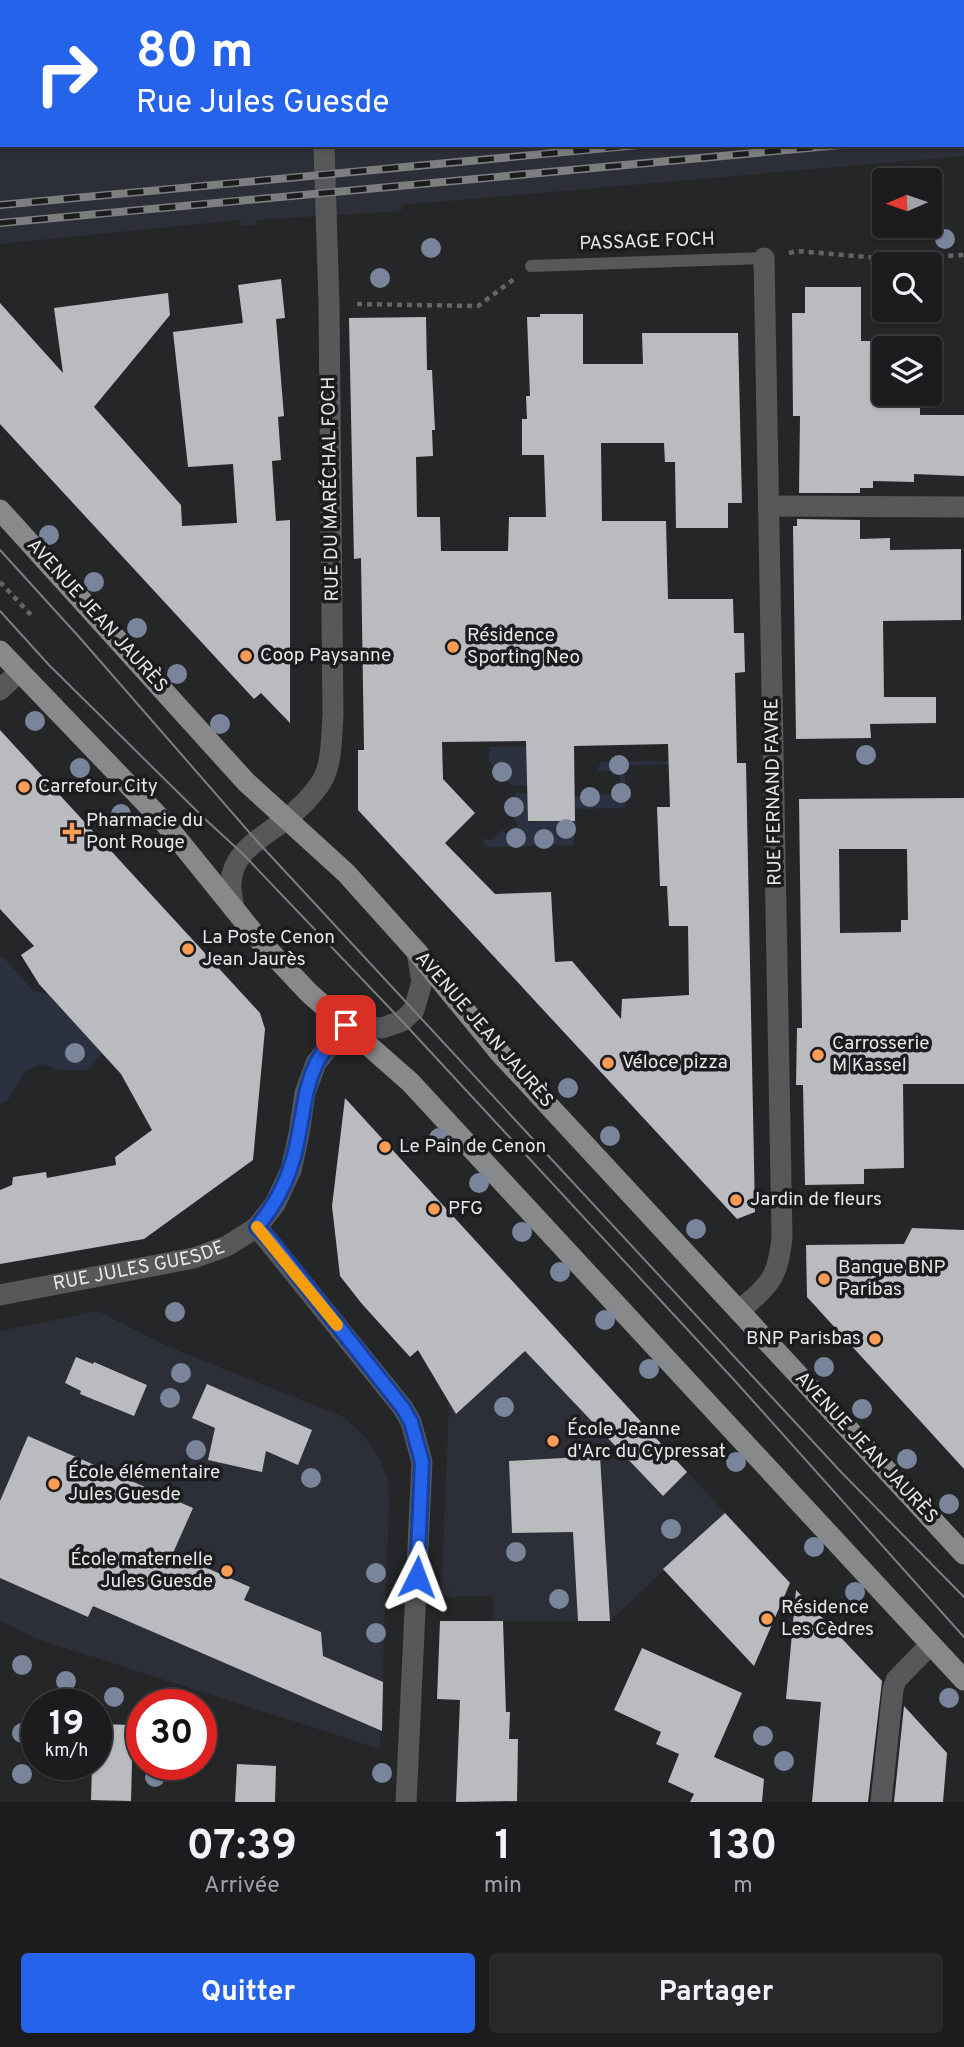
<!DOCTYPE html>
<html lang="fr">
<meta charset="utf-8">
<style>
body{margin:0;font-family:Overpass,sans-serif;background:#29292b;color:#f1f3f6;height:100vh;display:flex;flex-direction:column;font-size:26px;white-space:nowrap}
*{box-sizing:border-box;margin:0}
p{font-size:23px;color:#a0a1a4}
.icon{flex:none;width:38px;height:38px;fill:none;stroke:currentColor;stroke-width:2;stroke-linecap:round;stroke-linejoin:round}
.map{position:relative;height:1802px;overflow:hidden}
.sheet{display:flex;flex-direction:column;background:#1c1c1e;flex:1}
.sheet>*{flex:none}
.banner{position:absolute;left:0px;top:0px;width:964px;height:147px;box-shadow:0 2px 5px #0004,0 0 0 2px #3a3a3c;background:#2563eb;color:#fff;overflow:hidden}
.needle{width:46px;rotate:268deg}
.tools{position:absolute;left:872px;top:168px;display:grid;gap:14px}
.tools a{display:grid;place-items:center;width:70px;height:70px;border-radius:7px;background:#1c1c1e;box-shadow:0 2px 5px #0004,0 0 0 2px #3a3a3c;font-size:35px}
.speed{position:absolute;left:21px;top:1689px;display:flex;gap:14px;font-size:35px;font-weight:700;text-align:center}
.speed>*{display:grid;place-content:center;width:91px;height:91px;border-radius:50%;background:#1c1c1e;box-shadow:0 2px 5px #0004,0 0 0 2px #3a3a3c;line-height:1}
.speed small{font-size:18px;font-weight:400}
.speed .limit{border:10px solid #d22;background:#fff;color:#111}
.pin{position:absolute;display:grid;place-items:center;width:60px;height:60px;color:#fff;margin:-30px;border-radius:14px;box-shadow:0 4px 10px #0006}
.me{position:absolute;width:77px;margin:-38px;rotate:3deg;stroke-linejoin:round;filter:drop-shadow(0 0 5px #0008)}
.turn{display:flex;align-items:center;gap:24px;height:147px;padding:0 21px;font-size:32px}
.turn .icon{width:91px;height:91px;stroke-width:2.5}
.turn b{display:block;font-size:49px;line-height:60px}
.eta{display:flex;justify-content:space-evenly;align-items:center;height:119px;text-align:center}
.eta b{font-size:42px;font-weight:700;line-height:49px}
.action{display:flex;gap:14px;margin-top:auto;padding:14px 21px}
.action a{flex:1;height:80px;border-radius:7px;background:#2563eb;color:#fff;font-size:28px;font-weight:700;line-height:80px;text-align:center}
.action a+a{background:#29292b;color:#f1f3f6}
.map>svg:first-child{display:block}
.built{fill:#2c2f37}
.green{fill:#2b3140}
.building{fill:#babbbe;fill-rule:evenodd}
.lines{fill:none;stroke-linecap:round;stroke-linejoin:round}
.path{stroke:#646567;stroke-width:4.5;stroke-dasharray:5 5;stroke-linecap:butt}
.lane{stroke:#575859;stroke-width:12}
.street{stroke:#575859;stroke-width:21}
.primary{stroke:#88898b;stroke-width:21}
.tram{stroke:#7d7e80;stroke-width:2}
.rail-casing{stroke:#7d7e80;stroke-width:8}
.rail{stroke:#1c1c1f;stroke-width:5;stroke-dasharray:16;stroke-linecap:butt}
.tree{fill:#7a859c}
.route-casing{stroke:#184099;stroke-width:18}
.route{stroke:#2563eb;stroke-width:12}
.slow{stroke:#f59e0b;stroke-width:12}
.poi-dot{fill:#fd9d55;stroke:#1c1c1f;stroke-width:2.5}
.labels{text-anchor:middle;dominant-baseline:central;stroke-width:7;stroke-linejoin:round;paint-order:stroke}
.street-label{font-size:19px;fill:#e6e7e8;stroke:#1c1c1f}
.poi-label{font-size:19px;fill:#e6e7e8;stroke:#1c1c1f;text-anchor:start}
</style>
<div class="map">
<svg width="964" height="1802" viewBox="0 0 964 1802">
<rect width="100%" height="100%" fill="#252628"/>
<path class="built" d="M 851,0 L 964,0 L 964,156 L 402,205 L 401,211 L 256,220 L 256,225 L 241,226 L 240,220 L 0,244 L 0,72 L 2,71 L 2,145 L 962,145 L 962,2 L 831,2 Z
M 516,1285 L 725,1513 L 610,1621 L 493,1621 L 493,1596 L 441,1597 L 449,1403 L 428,1367 Z
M 98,1311 L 169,1347 L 344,1417 L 365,1437 L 379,1458 L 388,1480 L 389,1503 L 380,1749 L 37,1639 L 0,1621 L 0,1331 Z"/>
<path class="green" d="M 489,747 L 527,747 L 527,786 L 515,785 L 513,787 L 489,761 Z
M 684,761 L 684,764 L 625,765 L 625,808 L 575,809 L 575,796 L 620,794 L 620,771 L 597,771 L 601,762 Z
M 518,792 L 528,794 L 528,822 L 576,821 L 573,845 L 484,847 L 483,839 L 493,840 L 502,830 L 508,835 L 518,824 L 503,806 Z
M 0,957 L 4,958 L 34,992 L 44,993 L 85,973 L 125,1026 L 87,1070 L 59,1070 L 43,1064 L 26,1070 L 7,1101 L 0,1103 Z"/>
<path class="building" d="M 281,279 L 285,318 L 276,319 L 284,416 L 278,417 L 281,460 L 272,461 L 276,521 L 290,520 L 290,723 L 261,693 L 254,699 L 0,424 L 0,303 L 63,373 L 54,308 L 168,293 L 170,315 L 94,407 L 181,505 L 182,526 L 237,523 L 233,464 L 188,467 L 173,332 L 243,323 L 238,285 Z
M 805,287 L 861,287 L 861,341 L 920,341 L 920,348 L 884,348 L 884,394 L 920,394 L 920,415 L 964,415 L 964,476 L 914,474 L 914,482 L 873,481 L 873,488 L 860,488 L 860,493 L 799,493 L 800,416 L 793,416 L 792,313 L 805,313 Z
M 540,314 L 583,314 L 583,364 L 643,364 L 642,333 L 738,333 L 742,503 L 728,503 L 728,528 L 676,528 L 675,462 L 665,462 L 664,443 L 601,443 L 602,521 L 666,521 L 668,599 L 733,599 L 734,633 L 744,633 L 745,672 L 735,673 L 737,763 L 746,763 L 755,1212 L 737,1219 L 358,810 L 358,750 L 364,750 L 361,558 L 354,559 L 349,318 L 426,317 L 427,370 L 432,370 L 435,430 L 432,430 L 433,456 L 416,457 L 417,517 L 440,517 L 441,551 L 508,551 L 509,517 L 546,517 L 544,455 L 522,455 L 522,419 L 527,419 L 526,396 L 530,396 L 527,317 L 540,317 ZM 526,741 L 528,821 L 575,821 L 574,746 L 668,744 L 670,807 L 657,807 L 660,886 L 667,886 L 669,926 L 688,926 L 689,995 L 622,999 L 621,1019 L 572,961 L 555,962 L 551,892 L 495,894 L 445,843 L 475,813 L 443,779 L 442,742 Z
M 797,519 L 860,520 L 860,539 L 890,538 L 890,550 L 961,549 L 961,620 L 883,621 L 884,697 L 936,697 L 936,723 L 870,724 L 871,738 L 796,739 L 793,526 L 797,526 Z
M 0,730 L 260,1013 L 265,1029 L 253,1160 L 144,1239 L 0,1264 L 0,1190 L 12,1185 L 13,1177 L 46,1172 L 47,1178 L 116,1165 L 115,1157 L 152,1130 L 121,1074 L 39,984 L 21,955 L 34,946 L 0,909 Z
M 964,798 L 964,1084 L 903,1084 L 904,1168 L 864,1169 L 864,1184 L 805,1185 L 803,1085 L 796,1085 L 797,1028 L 802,1028 L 799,799 ZM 839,849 L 907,849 L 908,920 L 901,920 L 901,932 L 840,933 Z
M 345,1098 L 687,1472 L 663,1496 L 525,1351 L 456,1414 L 418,1350 L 410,1357 L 362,1304 L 340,1276 L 332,1206 Z
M 912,1228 L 964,1230 L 964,1469 L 807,1297 L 806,1245 L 904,1244 Z
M 76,1357 L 93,1364 L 94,1362 L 147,1385 L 134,1416 L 80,1394 L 81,1391 L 65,1383 Z
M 207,1384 L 312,1430 L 298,1465 L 266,1451 L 262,1472 L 208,1460 L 215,1428 L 192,1418 Z
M 28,1436 L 193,1508 L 173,1553 L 250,1587 L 244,1600 L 321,1632 L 323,1656 L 383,1682 L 382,1731 L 93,1606 L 88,1617 L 0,1578 L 0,1501 Z
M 600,1456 L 610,1621 L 578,1621 L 573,1532 L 512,1533 L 509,1461 Z
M 725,1513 L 790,1583 L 754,1666 L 663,1569 Z
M 796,1590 L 882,1681 L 868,1802 L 812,1802 L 821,1702 L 786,1699 Z
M 440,1621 L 503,1621 L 506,1712 L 510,1712 L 509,1739 L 518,1739 L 517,1801 L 456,1802 L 460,1700 L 437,1699 Z
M 642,1648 L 742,1693 L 714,1757 L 764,1779 L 762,1802 L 690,1802 L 694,1794 L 668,1782 L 679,1754 L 656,1744 L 661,1732 L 614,1710 Z
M 904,1706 L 947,1753 L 943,1802 L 894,1802 Z
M 96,1724 L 133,1725 L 131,1801 L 91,1800 L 92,1764 L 96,1764 Z
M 237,1764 L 276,1766 L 275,1802 L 235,1802 Z"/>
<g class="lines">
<path class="path" d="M 789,253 L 797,251 L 890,259 L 964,255
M 357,304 L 478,306 L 514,279
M 0,582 L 32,616"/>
<path class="lane" d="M 531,266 L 764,258"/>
<g class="street">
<path d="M 319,0 L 319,2"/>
<path d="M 574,2 L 594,0"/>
<path d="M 769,506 L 964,507"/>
<path d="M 0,690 L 19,672"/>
<path d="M 234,909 C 233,900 230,891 231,882 C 233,850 264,837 286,819 C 298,810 311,797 320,784 C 333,765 331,737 333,715 L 329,304 L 324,145"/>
<path d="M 257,1227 L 403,1408 L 411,1422 L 422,1462 L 406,1802"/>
<path id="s1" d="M 0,1295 L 194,1258 L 227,1246 L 257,1227 L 275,1204 L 291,1170 L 299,1134 L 305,1093 L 316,1063 L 346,1025 L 382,1028 L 402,1021 L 414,1010 L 422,982 L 417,952"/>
<path d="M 739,1311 C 770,1284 778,1279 782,1237 L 764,258"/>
<path d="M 881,1802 L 893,1689 L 896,1680 L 930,1645"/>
</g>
<path class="primary" d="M 0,510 L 246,782 L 346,873 L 417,952 L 500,1053 L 964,1554
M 0,651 L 163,821 L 260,941 L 309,993 L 410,1082 L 964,1680"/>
<path class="tram" d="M 0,550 L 80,638 L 256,840 L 842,1473 L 964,1597
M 0,611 L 49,665 L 206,820 L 242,853 L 402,1021 L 736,1382 L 964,1637"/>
<g class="rail-casing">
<path id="rail" d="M 962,7 L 964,7
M 962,30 L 964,30
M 0,99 L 2,99
M 0,117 L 2,117
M 962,118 L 964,118
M 962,136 L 964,136
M 0,205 L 639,145
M 0,223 L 841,145"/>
</g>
<use href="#rail" class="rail"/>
</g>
<g class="tree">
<circle cx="945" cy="239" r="10"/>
<circle cx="431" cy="248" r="10"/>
<circle cx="380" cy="278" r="10"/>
<circle cx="49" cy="535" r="10"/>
<circle cx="94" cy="582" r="10"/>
<circle cx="137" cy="628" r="10"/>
<circle cx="177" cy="674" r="10"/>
<circle cx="35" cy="721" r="10"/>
<circle cx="220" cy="724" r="10"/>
<circle cx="866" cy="755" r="10"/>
<circle cx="619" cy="765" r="10"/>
<circle cx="80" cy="768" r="10"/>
<circle cx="502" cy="772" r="10"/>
<circle cx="621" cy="793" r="10"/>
<circle cx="590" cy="797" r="10"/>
<circle cx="514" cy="807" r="10"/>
<circle cx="121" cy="814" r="10"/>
<circle cx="566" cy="829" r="10"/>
<circle cx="516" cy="838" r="10"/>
<circle cx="544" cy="839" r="10"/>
<circle cx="75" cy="1053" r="10"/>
<circle cx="568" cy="1088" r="10"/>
<circle cx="610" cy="1136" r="10"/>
<circle cx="439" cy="1138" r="10"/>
<circle cx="479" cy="1183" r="10"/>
<circle cx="696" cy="1229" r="10"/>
<circle cx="522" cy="1232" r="10"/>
<circle cx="560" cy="1272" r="10"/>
<circle cx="175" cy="1312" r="10"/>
<circle cx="605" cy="1320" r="10"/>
<circle cx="824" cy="1367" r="10"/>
<circle cx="649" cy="1369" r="10"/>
<circle cx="181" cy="1373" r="10"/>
<circle cx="170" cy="1398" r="10"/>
<circle cx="504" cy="1407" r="10"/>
<circle cx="862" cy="1409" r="10"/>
<circle cx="196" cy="1450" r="10"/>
<circle cx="907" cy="1459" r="10"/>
<circle cx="736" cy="1462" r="10"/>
<circle cx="311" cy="1478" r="10"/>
<circle cx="949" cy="1504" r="10"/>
<circle cx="671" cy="1529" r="10"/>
<circle cx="814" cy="1547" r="10"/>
<circle cx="516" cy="1552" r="10"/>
<circle cx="376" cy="1573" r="10"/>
<circle cx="855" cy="1592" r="10"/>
<circle cx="559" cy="1599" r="10"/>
<circle cx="376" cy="1633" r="10"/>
<circle cx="22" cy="1665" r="10"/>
<circle cx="66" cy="1681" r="10"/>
<circle cx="114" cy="1697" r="10"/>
<circle cx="949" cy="1698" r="10"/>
<circle cx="22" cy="1733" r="10"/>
<circle cx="763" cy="1736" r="10"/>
<circle cx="784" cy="1761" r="10"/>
<circle cx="382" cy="1773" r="10"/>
<circle cx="22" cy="1774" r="10"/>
<circle cx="155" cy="1777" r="10"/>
</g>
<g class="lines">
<g class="route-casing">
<path id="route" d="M 346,1025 C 335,1037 323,1050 316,1064 C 305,1087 304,1109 299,1133 C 293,1170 280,1199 257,1227 L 270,1240 L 403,1408 L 411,1422 L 422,1462 L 417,1577"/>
</g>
<use href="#route" class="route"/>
<path class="slow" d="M 257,1227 L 337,1325"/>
</g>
<g class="poi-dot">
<circle cx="453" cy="647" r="7"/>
<circle cx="246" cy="656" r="7"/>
<circle cx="24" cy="787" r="7"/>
<path d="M68.5 821.5h7v7h7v7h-7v7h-7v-7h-7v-7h7z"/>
<circle cx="188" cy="949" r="7"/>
<circle cx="818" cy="1055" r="7"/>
<circle cx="608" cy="1063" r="7"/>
<circle cx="385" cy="1147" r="7"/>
<circle cx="736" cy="1200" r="7"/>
<circle cx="434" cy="1209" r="7"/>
<circle cx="824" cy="1279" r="7"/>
<circle cx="875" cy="1339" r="7"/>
<circle cx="553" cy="1441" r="7"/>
<circle cx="54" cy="1484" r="7"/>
<circle cx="227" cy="1571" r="7"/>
<circle cx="767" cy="1619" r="7"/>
</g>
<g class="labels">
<g class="street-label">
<text transform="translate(647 242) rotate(-2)">PASSAGE FOCH</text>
<text transform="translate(331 489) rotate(-91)">RUE DU MARÉCHAL FOCH</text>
<text transform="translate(97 616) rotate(48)">AVENUE JEAN JAURÈS</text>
<text transform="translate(774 792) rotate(-91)">RUE FERNAND FAVRE</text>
<text transform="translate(484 1030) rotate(49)">AVENUE JEAN JAURÈS</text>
<text stroke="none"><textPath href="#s1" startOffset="142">RUE JULES GUESDE</textPath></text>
<text transform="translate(866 1448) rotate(47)">AVENUE JEAN JAURÈS</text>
</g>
<g class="poi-label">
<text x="467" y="636">Résidence<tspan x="467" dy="22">Sporting Neo</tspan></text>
<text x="260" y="656">Coop Paysanne</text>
<text x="38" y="787">Carrefour City</text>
<text x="86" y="821">Pharmacie du<tspan x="86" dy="22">Pont Rouge</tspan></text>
<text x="202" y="938">La Poste Cenon<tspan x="202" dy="22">Jean Jaurès</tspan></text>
<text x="832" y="1044">Carrosserie<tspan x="832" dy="22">M Kassel</tspan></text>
<text x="622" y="1063">Véloce pizza</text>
<text x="399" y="1147">Le Pain de Cenon</text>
<text x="750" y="1200">Jardin de fleurs</text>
<text x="448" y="1209">PFG</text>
<text x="838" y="1268">Banque BNP<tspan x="838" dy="22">Paribas</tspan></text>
<text x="861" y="1339" text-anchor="end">BNP Parisbas</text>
<text x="567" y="1430">École Jeanne<tspan x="567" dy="22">d'Arc du Cypressat</tspan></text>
<text x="68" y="1473">École élémentaire<tspan x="68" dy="22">Jules Guesde</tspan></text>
<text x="213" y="1560" text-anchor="end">École maternelle<tspan x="213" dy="22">Jules Guesde</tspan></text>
<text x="781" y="1608">Résidence<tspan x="781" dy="22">Les Cèdres</tspan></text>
</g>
</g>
</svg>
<div class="tools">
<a><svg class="needle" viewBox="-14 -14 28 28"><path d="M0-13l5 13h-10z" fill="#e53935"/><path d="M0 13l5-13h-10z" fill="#a0a1a4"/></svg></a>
<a><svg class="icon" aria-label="search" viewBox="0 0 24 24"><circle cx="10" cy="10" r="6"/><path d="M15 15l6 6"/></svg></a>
<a><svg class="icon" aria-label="layers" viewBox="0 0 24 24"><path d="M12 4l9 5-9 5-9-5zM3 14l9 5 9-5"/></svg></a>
</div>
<div class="speed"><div>19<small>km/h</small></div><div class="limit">30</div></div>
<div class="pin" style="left:346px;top:1025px;background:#d93025"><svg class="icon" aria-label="arrive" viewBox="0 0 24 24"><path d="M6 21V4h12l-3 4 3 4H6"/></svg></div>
<svg class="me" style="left:417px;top:1577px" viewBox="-20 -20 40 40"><path d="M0-17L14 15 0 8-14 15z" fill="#2563eb" stroke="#fff" stroke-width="4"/></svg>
<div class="banner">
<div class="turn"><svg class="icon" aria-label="right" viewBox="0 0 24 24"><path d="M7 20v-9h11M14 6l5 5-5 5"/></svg><div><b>80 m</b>Rue Jules Guesde</div></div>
</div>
</div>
<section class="sheet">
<div class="eta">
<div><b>07:39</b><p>Arrivée</p></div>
<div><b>1</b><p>min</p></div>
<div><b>130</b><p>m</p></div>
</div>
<div class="action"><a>Quitter</a><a>Partager</a></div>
</section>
